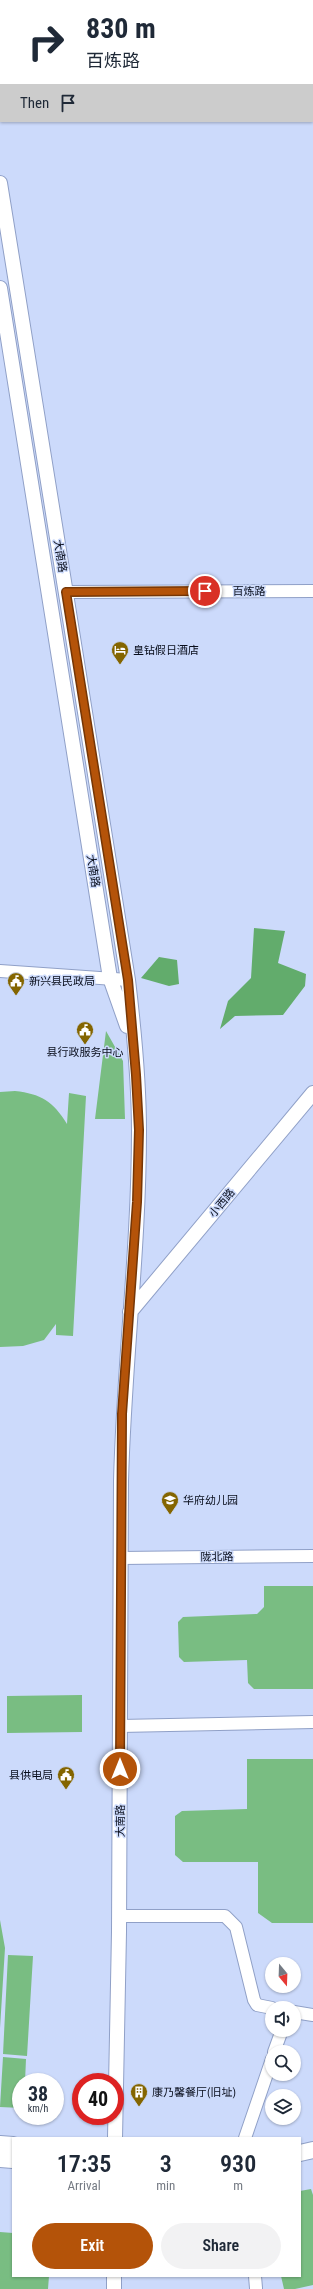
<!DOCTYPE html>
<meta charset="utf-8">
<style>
body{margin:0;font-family:"Roboto Condensed","Noto Sans SC",sans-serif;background:#f2f2f3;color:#1f2937;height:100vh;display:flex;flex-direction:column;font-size:15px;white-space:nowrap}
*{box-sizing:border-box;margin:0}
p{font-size:13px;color:#747a83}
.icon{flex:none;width:22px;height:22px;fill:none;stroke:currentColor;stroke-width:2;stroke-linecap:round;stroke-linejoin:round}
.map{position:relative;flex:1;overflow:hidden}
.drawer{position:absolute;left:12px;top:2137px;width:289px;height:140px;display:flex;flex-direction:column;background:#fff;border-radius:0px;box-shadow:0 1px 3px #0004}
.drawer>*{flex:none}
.guide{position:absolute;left:0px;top:0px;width:313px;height:122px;box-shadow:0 1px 3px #0004;background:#fff;color:#1f2937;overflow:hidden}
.needle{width:26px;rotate:161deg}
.buttons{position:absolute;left:265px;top:1957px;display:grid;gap:8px}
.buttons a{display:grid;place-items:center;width:36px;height:36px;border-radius:50%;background:#fff;box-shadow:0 1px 3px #0004;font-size:20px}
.speed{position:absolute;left:12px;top:2073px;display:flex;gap:8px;font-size:20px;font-weight:700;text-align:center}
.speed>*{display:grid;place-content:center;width:52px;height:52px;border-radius:50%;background:#fff;box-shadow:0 1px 3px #0004;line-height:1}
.speed small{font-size:10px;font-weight:400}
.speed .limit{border:6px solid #d22;background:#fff;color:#111}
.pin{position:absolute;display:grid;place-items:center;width:34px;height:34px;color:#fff;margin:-17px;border:2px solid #fff;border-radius:50%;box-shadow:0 1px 4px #0007}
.me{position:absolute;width:44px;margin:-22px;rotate:0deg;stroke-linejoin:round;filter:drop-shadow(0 0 3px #0008)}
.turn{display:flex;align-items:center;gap:14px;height:84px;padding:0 20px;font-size:18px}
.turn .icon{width:52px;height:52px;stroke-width:2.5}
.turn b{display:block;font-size:28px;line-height:34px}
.then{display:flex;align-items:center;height:38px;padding:0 20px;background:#0003;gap:8px;font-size:15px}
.eta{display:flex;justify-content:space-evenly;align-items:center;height:68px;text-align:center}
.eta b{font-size:24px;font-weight:600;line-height:28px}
.primary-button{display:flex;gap:8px;margin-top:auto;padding:8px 20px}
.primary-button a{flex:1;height:46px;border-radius:24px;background:#b45309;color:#fff;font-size:16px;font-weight:600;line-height:46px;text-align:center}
.primary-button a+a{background:#f2f2f3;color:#1f2937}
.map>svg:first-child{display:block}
.green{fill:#79bd82}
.forest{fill:#62ac6c}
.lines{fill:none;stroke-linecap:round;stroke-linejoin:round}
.minor-casing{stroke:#90a0c7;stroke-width:14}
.tertiary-casing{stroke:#90a0c7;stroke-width:16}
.secondary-casing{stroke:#90a0c7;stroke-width:18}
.minor{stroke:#fff;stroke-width:12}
.tertiary{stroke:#fff;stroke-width:14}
.secondary{stroke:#fff;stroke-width:16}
.route-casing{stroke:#753606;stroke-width:10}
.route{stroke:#b45309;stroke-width:7}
.labels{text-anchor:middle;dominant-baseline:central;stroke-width:3;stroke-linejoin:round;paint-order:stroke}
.street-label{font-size:11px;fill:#090e1c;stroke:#ccdafb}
.poi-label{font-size:11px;fill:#090e1c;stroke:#ccdafb;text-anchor:start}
</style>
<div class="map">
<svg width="313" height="2289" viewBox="0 0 313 2289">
<rect width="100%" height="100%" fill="#ccdafb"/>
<path class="green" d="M 106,1031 L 123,1061 L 125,1119 L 95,1119 Z
M 15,1091 C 41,1094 53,1101 67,1124 L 69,1093 L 86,1096 L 73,1336 L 56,1335 L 56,1324 L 44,1340 L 23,1346 L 0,1347 L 0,1092 Z
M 264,1586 L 313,1586 L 313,1689 L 254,1689 L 248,1683 L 247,1660 L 184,1662 L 179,1657 L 178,1622 L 183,1617 L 257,1614 L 264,1607 Z
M 82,1695 L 82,1732 L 7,1733 L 7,1696 Z
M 247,1759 L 313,1759 L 313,1923 L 272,1923 L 258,1913 L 258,1862 L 183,1862 L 175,1855 L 175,1816 L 182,1811 L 247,1809 Z
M 0,1920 L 5,1948 L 0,2028 Z
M 8,1955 L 33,1956 L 27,2056 L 3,2054 Z
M 3,2057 L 26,2059 L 25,2082 L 21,2082 L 21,2108 L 0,2107 Z
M 311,2189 L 313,2195 L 313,2285 L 295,2289 L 284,2289 L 281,2276 L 300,2276 L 300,2191 Z
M 0,2232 L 13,2233 L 13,2276 L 49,2276 L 48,2289 L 0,2289 Z"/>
<path class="forest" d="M 254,928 L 285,931 L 278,963 L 306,974 L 305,986 L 283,1015 L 235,1016 L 220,1029 L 228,1001 L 251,978 Z
M 159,957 L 177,960 L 179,984 L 169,986 L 141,978 Z"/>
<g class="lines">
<g class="minor-casing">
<path id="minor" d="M 66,592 L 313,591
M 0,971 L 128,980
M 121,1558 L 313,1556
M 120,1726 L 313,1722
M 119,1916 L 225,1916 L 236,1927 L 254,2000 L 257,2005 L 272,2008
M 294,2012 L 313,2015
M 274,2052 L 282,2030
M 245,2138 L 272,2059
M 255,2276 L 256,2288"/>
</g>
<g class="tertiary-casing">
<path id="tertiary" d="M 0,183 L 128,980 C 134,1030 139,1080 139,1131 C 139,1248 124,1364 121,1481 L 119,1932 L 115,2138
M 0,288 L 110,978 L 127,1026
M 130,1312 L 313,1093
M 114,2289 L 114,2276"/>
</g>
<g class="secondary-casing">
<path id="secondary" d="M 0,2144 L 13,2145
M 300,2153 L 313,2150
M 0,2159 L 13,2160"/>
</g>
<use href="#minor" class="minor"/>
<use href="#tertiary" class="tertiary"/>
<use href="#secondary" class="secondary"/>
</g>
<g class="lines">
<g class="route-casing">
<path id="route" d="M 120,1769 L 122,1414 L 137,1202 L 139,1130 L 136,1075 L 128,980 L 66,592 L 205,591"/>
</g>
<use href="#route" class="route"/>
</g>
<defs>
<g id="hotel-pin" transform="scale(0.9)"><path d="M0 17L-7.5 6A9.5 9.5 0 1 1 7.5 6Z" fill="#846500" stroke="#ccdafb"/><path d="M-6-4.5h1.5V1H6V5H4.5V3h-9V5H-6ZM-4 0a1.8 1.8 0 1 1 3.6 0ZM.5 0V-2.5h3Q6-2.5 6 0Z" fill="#fff"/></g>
<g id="civic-pin" transform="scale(0.9)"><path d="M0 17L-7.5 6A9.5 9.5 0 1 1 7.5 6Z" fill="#846500" stroke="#ccdafb"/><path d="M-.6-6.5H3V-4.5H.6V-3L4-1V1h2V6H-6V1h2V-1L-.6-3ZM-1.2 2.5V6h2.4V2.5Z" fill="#fff"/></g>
<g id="school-pin" transform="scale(0.9)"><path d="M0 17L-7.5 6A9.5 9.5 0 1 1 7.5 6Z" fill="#846500" stroke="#ccdafb"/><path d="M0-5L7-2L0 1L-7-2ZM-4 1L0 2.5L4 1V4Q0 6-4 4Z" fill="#fff"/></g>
<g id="building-pin" transform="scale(0.9)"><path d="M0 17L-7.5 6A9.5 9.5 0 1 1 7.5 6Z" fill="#846500" stroke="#ccdafb"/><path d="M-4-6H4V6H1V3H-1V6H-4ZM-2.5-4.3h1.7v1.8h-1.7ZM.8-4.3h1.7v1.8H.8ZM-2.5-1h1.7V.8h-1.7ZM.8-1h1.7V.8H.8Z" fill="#fff"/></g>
</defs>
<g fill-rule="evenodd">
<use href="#hotel-pin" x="120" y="650"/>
<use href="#civic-pin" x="16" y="981"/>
<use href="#civic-pin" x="85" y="1030"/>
<use href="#school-pin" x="170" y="1500"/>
<use href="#civic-pin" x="66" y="1775"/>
<use href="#building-pin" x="139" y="2092"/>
</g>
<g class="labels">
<g class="street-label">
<text transform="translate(60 556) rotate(81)">大南路</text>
<text x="249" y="591">百炼路</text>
<text transform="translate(93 871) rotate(81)">大南路</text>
<text transform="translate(222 1203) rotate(-50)">小西路</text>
<text transform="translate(217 1557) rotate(-1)">陇北路</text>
<text transform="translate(120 1821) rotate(-90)">大南路</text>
</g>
<g class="poi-label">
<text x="133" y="650">皇钻假日酒店</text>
<text x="29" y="981">新兴县民政局</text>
<text x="85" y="1052" text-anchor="middle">县行政服务中心</text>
<text x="183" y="1500">华府幼儿园</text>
<text x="53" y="1775" text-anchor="end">县供电局</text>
<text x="152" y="2092">康乃馨餐厅(旧址)</text>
</g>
</g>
</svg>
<div class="buttons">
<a><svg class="needle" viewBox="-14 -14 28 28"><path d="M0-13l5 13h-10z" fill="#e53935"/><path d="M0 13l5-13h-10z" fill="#747a83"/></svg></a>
<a><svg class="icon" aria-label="sound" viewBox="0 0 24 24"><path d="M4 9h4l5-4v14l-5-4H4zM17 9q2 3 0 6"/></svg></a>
<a><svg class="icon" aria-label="search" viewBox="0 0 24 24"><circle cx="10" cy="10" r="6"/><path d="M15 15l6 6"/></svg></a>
<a><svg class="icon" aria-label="layers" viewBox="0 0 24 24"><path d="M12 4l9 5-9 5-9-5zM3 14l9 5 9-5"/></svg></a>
</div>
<div class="speed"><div>38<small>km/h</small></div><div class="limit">40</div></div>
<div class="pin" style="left:205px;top:591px;background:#d93025"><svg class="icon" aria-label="arrive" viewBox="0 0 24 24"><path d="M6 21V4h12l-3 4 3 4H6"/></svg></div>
<svg class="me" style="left:120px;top:1769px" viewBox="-20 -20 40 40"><circle r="17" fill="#b45309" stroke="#fff" stroke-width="3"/><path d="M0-11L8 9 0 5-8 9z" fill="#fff"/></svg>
<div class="guide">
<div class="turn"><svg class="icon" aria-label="right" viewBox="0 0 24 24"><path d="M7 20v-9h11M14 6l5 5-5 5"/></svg><div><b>830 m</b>百炼路</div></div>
<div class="then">Then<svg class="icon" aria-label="arrive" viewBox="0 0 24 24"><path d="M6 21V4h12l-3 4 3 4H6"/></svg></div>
</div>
<section class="drawer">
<div class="eta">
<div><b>17:35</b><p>Arrival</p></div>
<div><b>3</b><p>min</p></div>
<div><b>930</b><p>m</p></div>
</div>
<div class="primary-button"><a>Exit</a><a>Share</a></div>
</section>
</div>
